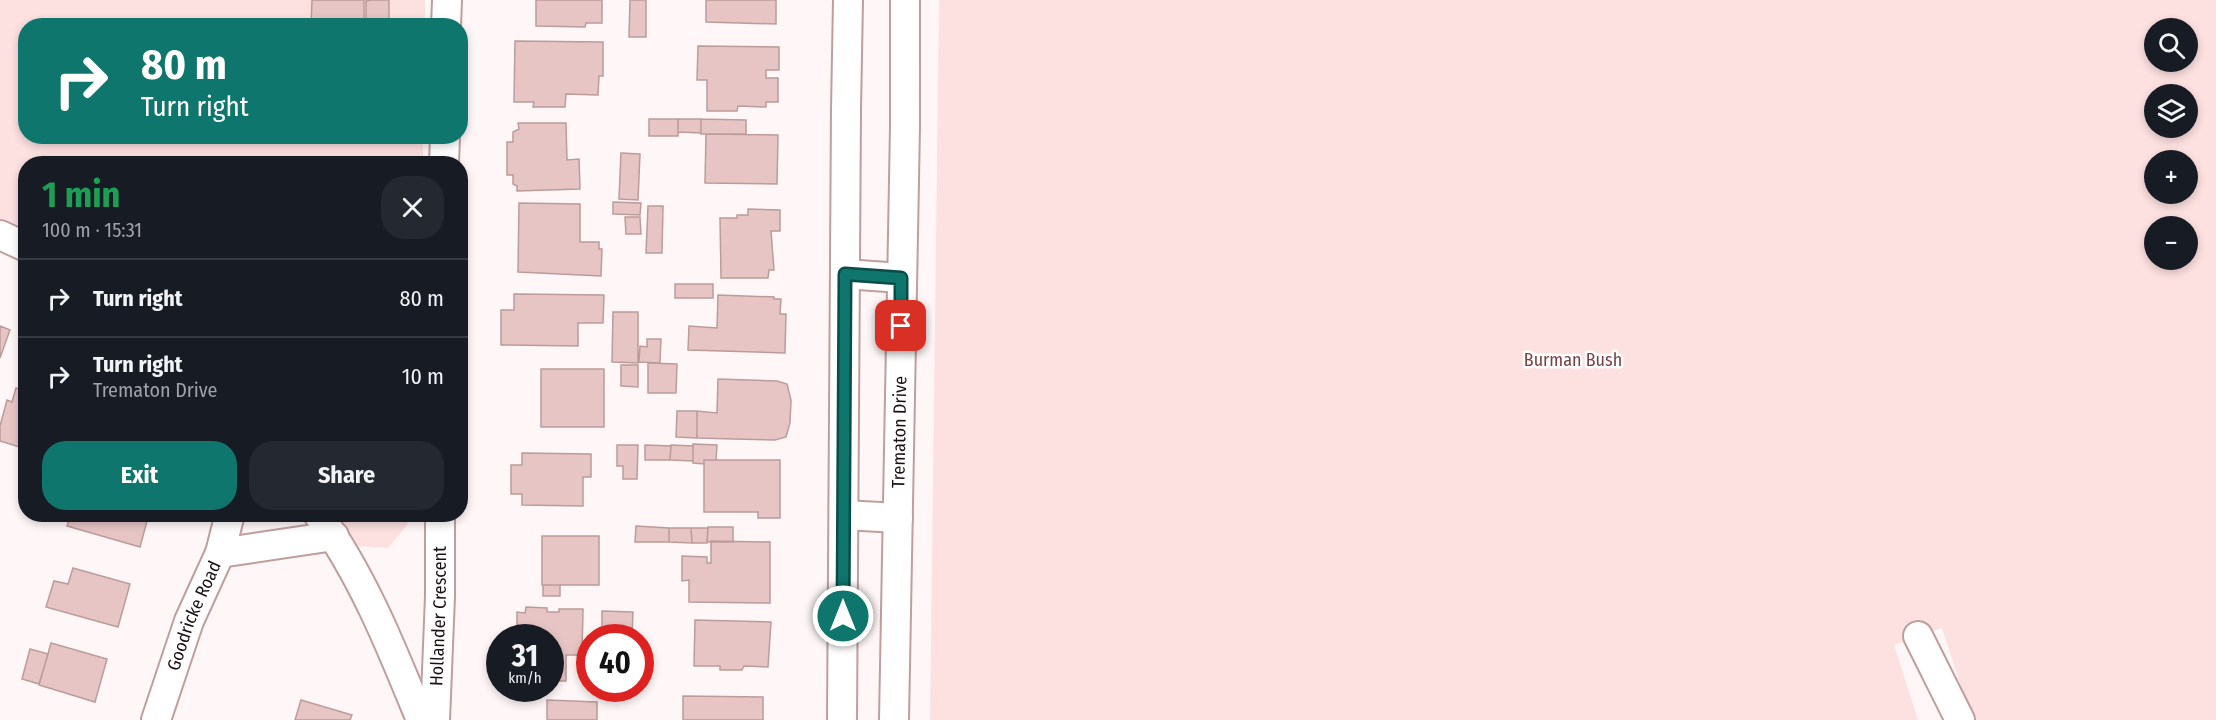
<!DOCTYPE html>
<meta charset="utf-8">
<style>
body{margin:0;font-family:"Fira Sans Condensed",sans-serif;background:#242831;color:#f1f3f6;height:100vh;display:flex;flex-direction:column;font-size:22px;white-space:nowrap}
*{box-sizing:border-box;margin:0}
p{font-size:20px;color:#9ea1a6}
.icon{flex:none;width:33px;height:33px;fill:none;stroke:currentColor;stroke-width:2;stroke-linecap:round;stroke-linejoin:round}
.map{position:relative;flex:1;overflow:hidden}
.sheet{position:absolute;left:18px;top:156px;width:450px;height:366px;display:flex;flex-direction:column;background:#171b24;border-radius:24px;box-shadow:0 3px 9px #0003}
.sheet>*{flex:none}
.hud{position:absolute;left:18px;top:18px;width:450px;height:126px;border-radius:24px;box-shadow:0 3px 9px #0003;background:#0f766e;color:#fff;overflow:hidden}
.fabs{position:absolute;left:2144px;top:18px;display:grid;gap:12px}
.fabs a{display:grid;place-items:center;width:54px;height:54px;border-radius:50%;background:#171b24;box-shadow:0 3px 9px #0003;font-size:30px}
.speed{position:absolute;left:486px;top:624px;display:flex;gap:12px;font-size:30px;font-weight:700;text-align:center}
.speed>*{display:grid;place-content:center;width:78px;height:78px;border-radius:50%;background:#171b24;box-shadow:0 3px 9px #0003;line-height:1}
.speed small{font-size:15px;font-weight:400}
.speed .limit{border:9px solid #d22;background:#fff;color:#111}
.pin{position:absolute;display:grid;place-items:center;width:51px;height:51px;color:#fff;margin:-26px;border-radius:12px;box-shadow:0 3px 9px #0006}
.me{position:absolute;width:66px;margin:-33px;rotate:0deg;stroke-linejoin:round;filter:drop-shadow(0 0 4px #0008)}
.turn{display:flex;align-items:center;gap:21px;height:126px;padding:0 24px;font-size:27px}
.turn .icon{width:78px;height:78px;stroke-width:2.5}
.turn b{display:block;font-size:42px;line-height:51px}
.round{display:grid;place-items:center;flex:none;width:63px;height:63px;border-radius:24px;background:#242831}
.head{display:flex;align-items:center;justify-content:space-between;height:102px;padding:0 24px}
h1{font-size:36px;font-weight:700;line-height:45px;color:#1e9e55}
.button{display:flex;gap:12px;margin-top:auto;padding:12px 24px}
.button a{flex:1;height:69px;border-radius:24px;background:#0f766e;color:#fff;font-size:24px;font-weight:700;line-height:69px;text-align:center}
.button a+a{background:#242831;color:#f1f3f6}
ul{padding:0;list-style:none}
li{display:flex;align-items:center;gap:18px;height:78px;padding:0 24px;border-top:2px solid #363941}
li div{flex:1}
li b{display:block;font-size:22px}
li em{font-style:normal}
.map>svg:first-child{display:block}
.green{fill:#fde0e0;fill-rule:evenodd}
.building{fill:#e8c5c5;stroke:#bc9b9b;stroke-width:1.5}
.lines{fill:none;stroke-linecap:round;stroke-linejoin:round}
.minor-casing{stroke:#bf9e9e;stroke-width:32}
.minor{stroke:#fff;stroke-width:28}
.route-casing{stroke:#0a4d48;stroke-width:15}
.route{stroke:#0f766e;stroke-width:10}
.labels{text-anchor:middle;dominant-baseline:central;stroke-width:5;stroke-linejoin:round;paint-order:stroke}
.park-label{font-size:18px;fill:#7a4244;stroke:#fff}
.street-label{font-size:18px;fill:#1b1010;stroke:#fff}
</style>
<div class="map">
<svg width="2216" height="720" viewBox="0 0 2216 720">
<rect width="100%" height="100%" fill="#fff7f7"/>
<path class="green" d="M 0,0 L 425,0 L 425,25 L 26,26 L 26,136 L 423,137 L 423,163 L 26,164 L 25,249 L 0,234 Z
M 939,0 L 2216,0 L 2216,720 L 1972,720 L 1942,628 L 1894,645 L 1918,720 L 930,720 ZM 2154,28 L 2187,28 L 2187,62 L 2154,62 ZM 2154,94 L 2187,94 L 2187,128 L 2154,128 ZM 2154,160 L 2187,160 L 2187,194 L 2154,194 ZM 2154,226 L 2187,226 L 2187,260 L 2154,260 Z
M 312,515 L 411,515 L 407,525 L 388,548 L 356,546 L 319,523 Z"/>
<path class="building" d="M 312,0 L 364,0 L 364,26 L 311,26 Z
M 372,0 L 389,0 L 389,26 L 366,26 L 366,1 Z
M 536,0 L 602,0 L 602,23 L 586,23 L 585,27 L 536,26 Z
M 630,0 L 646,0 L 646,37 L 629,37 Z
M 706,0 L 776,0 L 776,24 L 706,22 Z
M 515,41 L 603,42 L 603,76 L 599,76 L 598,95 L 566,94 L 565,107 L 533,107 L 534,102 L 514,102 Z
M 698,46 L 779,47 L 779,70 L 766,70 L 766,78 L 778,78 L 778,102 L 766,102 L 766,107 L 738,106 L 737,111 L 707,111 L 707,80 L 697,80 Z
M 649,119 L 678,119 L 678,136 L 649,136 Z
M 678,119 L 701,119 L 701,133 L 678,132 Z
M 701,119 L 746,120 L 746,134 L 701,134 Z
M 518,123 L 566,123 L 567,160 L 579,159 L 580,189 L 517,191 L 517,186 L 513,184 L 513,175 L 507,175 L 507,142 L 513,142 L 513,132 L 519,129 Z
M 706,134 L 778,135 L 777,184 L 705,183 Z
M 621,153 L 640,154 L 638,200 L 619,199 Z
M 613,202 L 641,203 L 640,215 L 613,214 Z
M 519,203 L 580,204 L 580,242 L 599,242 L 599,249 L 602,249 L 601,276 L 518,272 Z
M 648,206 L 663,206 L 662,253 L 646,253 Z
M 748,209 L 780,210 L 780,231 L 771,231 L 774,270 L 769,270 L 768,278 L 721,278 L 720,218 L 737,218 L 737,215 L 748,215 Z
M 625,217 L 640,217 L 641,234 L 626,234 Z
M 675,284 L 713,284 L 713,298 L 675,298 Z
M 514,294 L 604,295 L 603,323 L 578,323 L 578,346 L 501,345 L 501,310 L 514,310 Z
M 718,295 L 774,297 L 774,299 L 781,299 L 780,314 L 786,314 L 785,353 L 688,350 L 689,326 L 717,328 Z
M 613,312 L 638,312 L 638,363 L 612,362 Z
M 0,326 L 10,330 L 0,358 Z
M 647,339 L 661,339 L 660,363 L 639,362 L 640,346 L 647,347 Z
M 648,363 L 677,364 L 676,393 L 648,393 Z
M 621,365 L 638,365 L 638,387 L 621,386 Z
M 541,369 L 604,369 L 604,427 L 541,427 Z
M 718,379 L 777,381 L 787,384 L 791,400 L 790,423 L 786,437 L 775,440 L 697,438 L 697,411 L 717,413 Z
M 16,388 L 26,391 L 26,449 L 0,441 L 0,426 L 7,400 L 12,402 Z
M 677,411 L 697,411 L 697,438 L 676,437 Z
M 693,444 L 717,445 L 716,460 L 704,460 L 704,464 L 693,463 Z
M 617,445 L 638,445 L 637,479 L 623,479 L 623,466 L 617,466 Z
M 645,445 L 671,446 L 670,460 L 645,460 Z
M 671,445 L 693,446 L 693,461 L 670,460 Z
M 522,453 L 591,454 L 591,477 L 583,477 L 583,506 L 522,505 L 522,494 L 511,494 L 511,465 L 522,465 Z
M 704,460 L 780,460 L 780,518 L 758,518 L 758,512 L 704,512 Z
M 71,514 L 149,514 L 140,547 L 67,526 Z
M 636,526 L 669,528 L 669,542 L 635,542 Z
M 708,527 L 733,527 L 733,542 L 707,542 Z
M 669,528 L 691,528 L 692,543 L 669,542 Z
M 691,528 L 708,528 L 707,543 L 692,543 Z
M 542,536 L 599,536 L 599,585 L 542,585 Z
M 711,541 L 770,542 L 770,603 L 689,602 L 689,580 L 682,581 L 682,556 L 707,557 L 707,563 L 711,563 Z
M 73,568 L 130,584 L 118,627 L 46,607 L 54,581 L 68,584 Z
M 543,585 L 560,585 L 560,596 L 543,596 Z
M 526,607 L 547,608 L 547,612 L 559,612 L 559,609 L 583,609 L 582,655 L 566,655 L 566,681 L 550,681 L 550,638 L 517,638 L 517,612 L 525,613 Z
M 602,611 L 633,612 L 632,638 L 621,638 L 621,634 L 602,633 Z
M 695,620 L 771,622 L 768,667 L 744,666 L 742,670 L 720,670 L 720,666 L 694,666 Z
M 51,643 L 107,659 L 95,702 L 39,685 Z
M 30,649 L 48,654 L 39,684 L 22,679 Z
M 683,696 L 763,697 L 763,720 L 683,720 Z
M 301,700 L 352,715 L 350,720 L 295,720 Z
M 547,700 L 597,702 L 597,720 L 547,720 Z"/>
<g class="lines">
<g class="minor-casing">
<g id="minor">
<path d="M 446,26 L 447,0"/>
<path d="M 444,164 L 445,136"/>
<path d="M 0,235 L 26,247"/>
<path d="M 845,274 L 901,278"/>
<path d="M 318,514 C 363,576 392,649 421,720"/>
<path d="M 844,515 L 898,518"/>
<path d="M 220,553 L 230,514"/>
<path d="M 1918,636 L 1960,720"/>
<path id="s1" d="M 156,720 L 189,621 L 220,553 L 334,536"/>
<path id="s2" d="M 435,720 L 440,596 L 440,514"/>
<path d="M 842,720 L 846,110 L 848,0"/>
<path id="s3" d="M 894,720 L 905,126 L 905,0"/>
</g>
</g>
<use href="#minor" class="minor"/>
</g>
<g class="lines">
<g class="route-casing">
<path id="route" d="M 843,616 L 845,274 L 901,278 L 901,326"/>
</g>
<use href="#route" class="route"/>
</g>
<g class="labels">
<g class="park-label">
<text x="1573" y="360">Burman Bush</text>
</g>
<g class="street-label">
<text stroke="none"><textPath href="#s3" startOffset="288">Trematon Drive</textPath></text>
<text stroke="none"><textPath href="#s1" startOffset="111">Goodricke Road</textPath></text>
<text stroke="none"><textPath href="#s2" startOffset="104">Hollander Crescent</textPath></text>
</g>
</g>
</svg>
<div class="fabs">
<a><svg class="icon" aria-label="search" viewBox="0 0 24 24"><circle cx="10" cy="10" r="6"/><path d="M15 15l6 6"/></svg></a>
<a><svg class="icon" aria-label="layers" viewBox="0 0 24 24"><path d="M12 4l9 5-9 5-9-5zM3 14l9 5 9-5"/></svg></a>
<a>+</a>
<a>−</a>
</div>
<div class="speed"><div>31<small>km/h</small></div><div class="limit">40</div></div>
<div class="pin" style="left:901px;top:326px;background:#d93025"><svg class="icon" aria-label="arrive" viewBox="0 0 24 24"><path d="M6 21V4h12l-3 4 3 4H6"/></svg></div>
<svg class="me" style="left:843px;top:616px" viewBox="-20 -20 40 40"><circle r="17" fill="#0f766e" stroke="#fff" stroke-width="3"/><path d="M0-11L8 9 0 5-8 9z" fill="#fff"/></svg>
<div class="hud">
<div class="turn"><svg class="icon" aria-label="right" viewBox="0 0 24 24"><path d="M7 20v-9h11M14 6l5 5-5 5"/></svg><div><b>80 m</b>Turn right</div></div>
</div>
<section class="sheet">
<div class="head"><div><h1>1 min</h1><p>100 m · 15:31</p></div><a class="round"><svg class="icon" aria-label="close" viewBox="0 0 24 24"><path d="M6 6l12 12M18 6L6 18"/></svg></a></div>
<ul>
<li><svg class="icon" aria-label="right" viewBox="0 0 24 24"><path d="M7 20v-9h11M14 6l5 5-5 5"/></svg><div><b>Turn right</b></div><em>80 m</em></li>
<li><svg class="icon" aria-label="right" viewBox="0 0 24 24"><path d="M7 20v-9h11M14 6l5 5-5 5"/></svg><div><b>Turn right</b><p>Trematon Drive</p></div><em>10 m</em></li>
</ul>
<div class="button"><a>Exit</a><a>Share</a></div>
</section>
</div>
